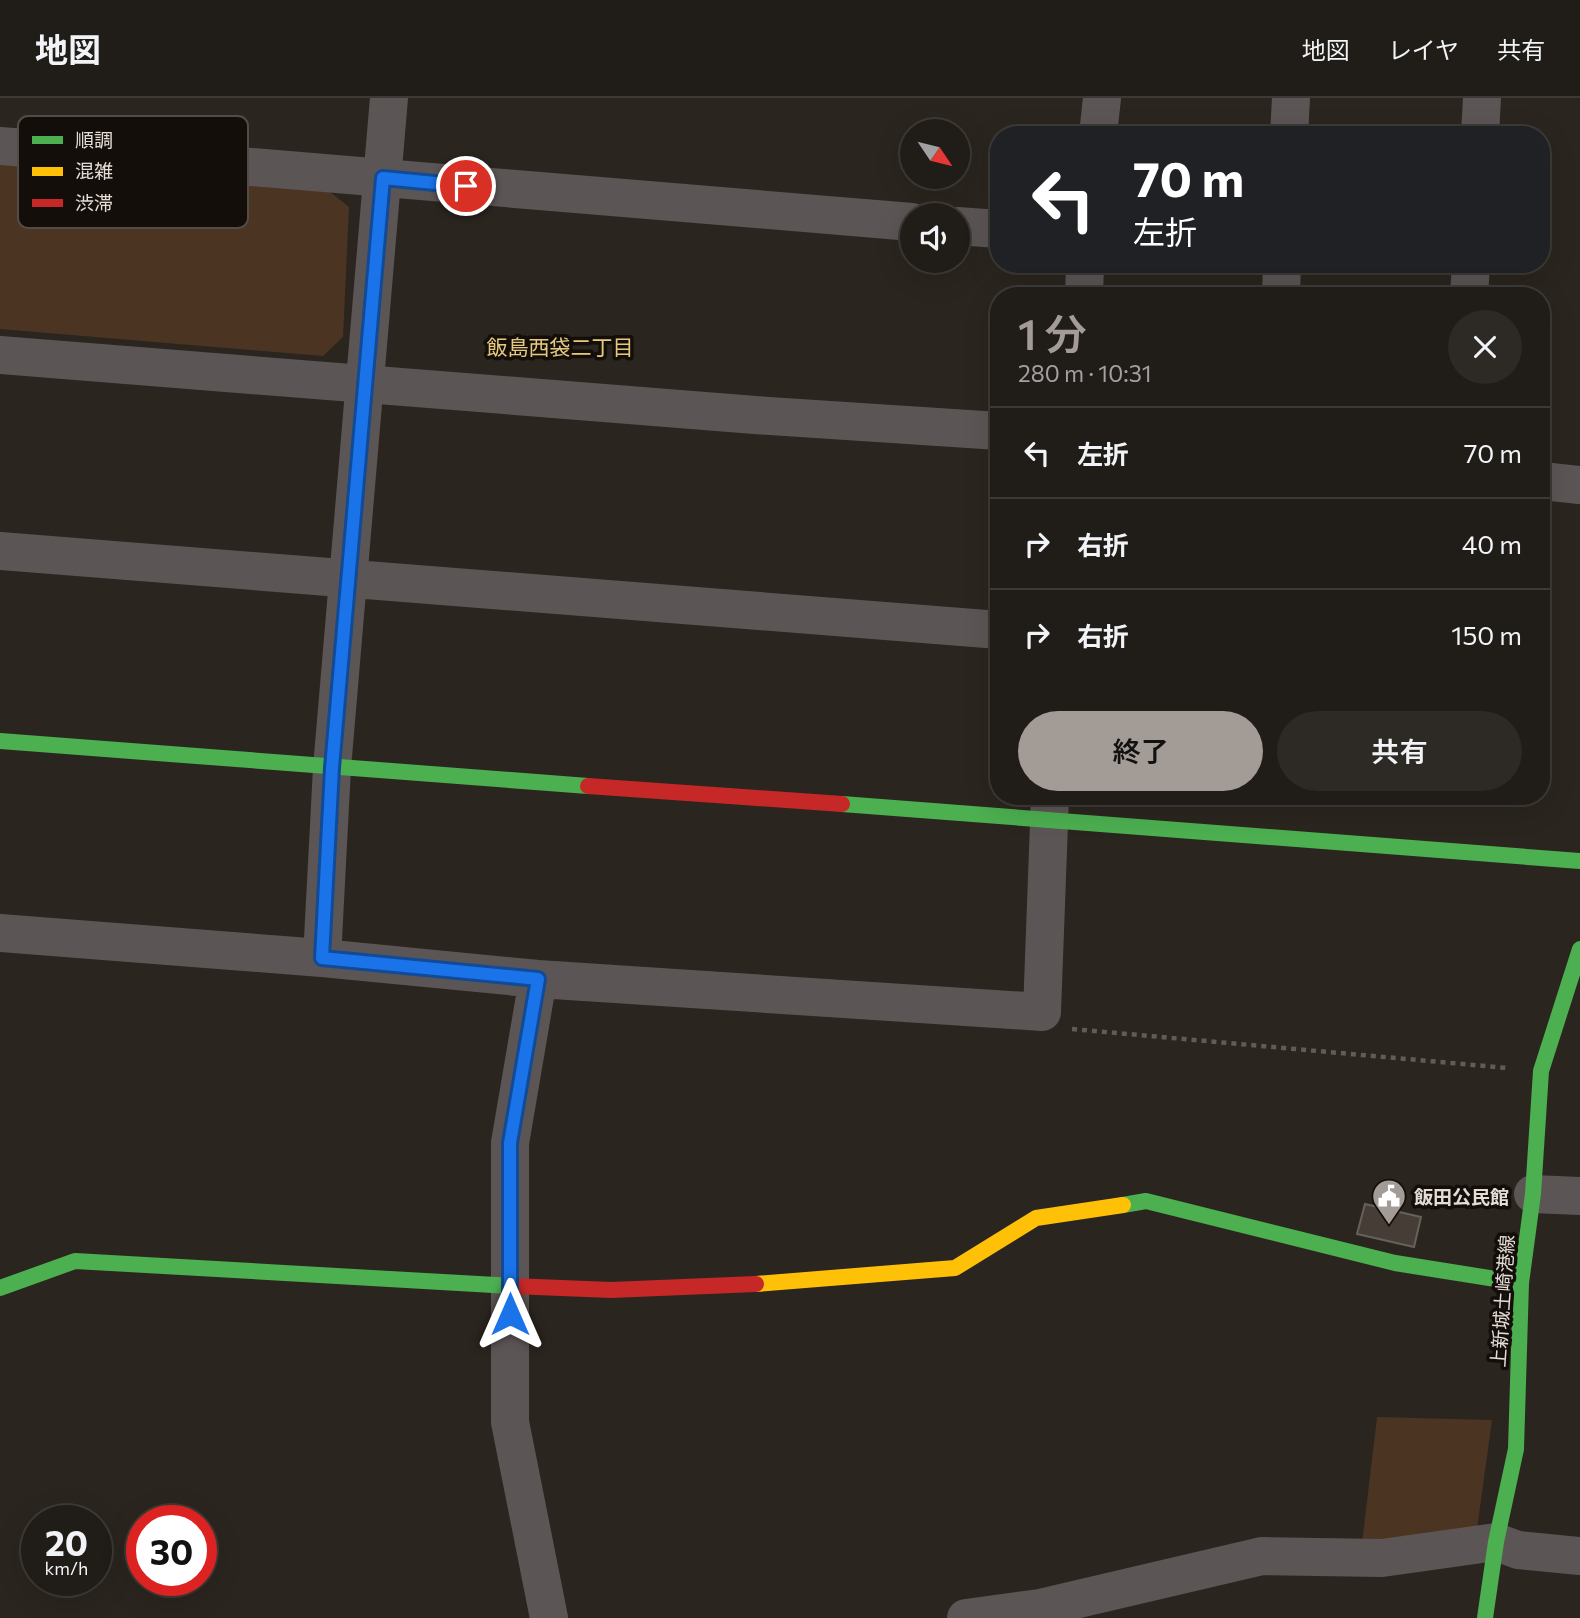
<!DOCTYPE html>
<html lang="ja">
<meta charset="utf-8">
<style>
body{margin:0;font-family:Commissioner,"Noto Sans JP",sans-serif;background:#2d2924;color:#f1f3f6;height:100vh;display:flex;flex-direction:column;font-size:26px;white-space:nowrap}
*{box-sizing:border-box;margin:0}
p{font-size:23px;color:#a2a1a1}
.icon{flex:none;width:38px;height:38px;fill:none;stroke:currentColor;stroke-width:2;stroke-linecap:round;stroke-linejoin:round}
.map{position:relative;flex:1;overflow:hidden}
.drawer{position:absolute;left:990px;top:189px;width:560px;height:518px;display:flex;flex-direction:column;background:#201c17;border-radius:28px;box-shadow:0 7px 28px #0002,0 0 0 2px #3d3a36}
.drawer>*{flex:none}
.hud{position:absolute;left:990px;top:28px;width:560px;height:147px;border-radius:28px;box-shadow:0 7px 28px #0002,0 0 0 2px #3d3a36;background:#202124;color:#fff;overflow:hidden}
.needle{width:46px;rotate:125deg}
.tools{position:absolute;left:900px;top:21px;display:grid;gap:14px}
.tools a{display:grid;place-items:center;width:70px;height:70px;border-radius:50%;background:#201c17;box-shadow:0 7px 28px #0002,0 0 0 2px #3d3a36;font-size:35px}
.speed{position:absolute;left:21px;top:1407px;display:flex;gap:14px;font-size:35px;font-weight:700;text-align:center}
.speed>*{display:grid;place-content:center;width:91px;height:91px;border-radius:50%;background:#201c17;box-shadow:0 7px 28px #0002,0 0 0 2px #3d3a36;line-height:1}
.speed small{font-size:18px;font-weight:400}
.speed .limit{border:10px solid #d22;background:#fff;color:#111}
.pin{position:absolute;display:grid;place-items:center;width:60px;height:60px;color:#fff;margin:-30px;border:4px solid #fff;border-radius:50%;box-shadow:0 2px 7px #0007}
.me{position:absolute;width:77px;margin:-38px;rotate:0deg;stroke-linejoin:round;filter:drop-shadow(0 0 5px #0008)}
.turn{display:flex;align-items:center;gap:24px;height:147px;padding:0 28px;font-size:32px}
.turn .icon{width:91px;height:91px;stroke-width:2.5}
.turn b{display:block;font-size:49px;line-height:60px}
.round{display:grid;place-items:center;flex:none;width:74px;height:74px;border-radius:37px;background:#2d2924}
.overview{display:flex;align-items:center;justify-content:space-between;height:119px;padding:0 28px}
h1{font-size:42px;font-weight:600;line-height:52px;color:#a39c96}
.primary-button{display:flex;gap:14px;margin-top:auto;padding:14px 28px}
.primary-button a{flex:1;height:80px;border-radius:42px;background:#a39c96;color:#111;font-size:28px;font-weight:600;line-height:80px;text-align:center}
.primary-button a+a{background:#2d2924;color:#f1f3f6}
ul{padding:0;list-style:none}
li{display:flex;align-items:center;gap:21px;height:91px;padding:0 28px;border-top:2px solid #3d3a36}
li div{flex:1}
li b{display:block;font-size:26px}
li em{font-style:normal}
header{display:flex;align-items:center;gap:42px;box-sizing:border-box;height:98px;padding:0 35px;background:#201c17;border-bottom:2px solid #3d3a36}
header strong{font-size:33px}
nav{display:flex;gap:38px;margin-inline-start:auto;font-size:24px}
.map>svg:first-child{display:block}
.green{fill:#4b3422}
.building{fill:#463e36;stroke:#66615c;stroke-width:2}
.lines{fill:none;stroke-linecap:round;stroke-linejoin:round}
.path{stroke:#615b5a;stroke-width:4.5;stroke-dasharray:5 5;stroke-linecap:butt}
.street{stroke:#5c5555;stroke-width:38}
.fast{stroke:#4caf50;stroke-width:16}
.slow{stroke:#ffc107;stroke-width:16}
.jam{stroke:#c62828;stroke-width:16}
.route-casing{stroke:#114b97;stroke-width:18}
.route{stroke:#1a73e8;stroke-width:12}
.labels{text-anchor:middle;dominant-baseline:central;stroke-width:7;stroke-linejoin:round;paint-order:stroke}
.poi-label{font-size:19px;font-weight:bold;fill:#e4dcd6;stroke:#140e0a;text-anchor:start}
.street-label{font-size:19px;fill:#e4dcd6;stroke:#140e0a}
.neighbourhood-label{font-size:21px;fill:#e4c97e;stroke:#140e0a}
.key{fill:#140e0a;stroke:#524c47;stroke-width:2}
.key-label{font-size:19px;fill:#e4dcd6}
</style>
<header>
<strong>地図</strong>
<nav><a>地図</a><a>レイヤ</a><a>共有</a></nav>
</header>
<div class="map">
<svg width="1580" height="1520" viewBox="0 0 1580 1520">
<rect width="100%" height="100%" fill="#2b251f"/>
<path class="green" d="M 0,65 L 330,94 L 349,109 L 343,239 L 323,258 L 0,231 Z
M 1377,1319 L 1492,1322 L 1477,1431 L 1362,1445 Z"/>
<path class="building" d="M 1365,1106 L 1421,1119 L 1414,1149 L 1357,1136 Z"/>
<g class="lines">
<path class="path" d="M 1072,931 L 1507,970"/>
<path class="street" d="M 1098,37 L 1102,0
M 1289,37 L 1291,0
M 1480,37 L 1482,0
M 0,48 L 912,124
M 957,128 L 999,131
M 1084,198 L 1085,166
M 1281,198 L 1282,166
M 1469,198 L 1471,166
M 0,257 L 755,317 L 999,333
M 1542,383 L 1580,387
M 0,453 L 999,532
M 0,835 L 322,860 L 538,881 L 1042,914 L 1050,698
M 322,860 L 332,670 L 389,0
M 538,881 L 510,1045 L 510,1324 L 549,1520
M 1533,1096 L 1580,1098
M 966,1520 L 1040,1510 L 1262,1458 L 1382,1460 L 1496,1444 L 1518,1452 L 1580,1458"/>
<path class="fast" d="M 0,643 L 588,688
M 842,706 L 1580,763
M 1123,1107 L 1146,1103 L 1395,1165 L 1521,1185
M 0,1190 L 75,1163 L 512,1188
M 1485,1520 L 1496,1444 L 1516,1351 L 1521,1185 L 1533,1096 L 1541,973 L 1580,851"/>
<path class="slow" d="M 756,1186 L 955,1170 L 1036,1120 L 1123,1107"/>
<path class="jam" d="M 588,688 L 842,706
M 512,1188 L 611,1192 L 756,1186"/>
</g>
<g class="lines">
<g class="route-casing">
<path id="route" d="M 466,88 L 383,80 L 332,670 L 322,860 L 538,881 L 510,1045 L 510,1216"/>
</g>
<use href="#route" class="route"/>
</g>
<defs>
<g id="civic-pin" transform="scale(1.75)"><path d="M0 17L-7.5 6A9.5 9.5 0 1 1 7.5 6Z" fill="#a39c96" stroke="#140e0a"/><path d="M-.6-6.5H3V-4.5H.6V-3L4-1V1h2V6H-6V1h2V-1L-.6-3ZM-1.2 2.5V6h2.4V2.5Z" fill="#fff"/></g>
</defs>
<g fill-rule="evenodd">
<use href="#civic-pin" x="1389" y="1098"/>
</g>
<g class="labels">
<g class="poi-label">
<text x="1414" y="1098">飯田公民館</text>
</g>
<g class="street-label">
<text transform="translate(1502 1203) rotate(-86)">上新城土崎港線</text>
</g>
<g class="neighbourhood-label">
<text x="560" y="248">飯島西袋二丁目</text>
</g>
</g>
<rect x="18" y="18" width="230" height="112" rx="10" class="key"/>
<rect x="32" y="38" width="31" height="8" fill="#4caf50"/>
<rect x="32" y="69" width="31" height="9" fill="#ffc107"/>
<rect x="32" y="101" width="31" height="8" fill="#c62828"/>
<g class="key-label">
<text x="75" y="49">順調</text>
<text x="75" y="80">混雑</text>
<text x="75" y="112">渋滞</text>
</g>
</svg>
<div class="tools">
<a><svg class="needle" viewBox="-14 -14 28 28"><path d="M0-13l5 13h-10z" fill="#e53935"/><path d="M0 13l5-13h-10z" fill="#a2a1a1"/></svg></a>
<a><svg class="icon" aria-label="sound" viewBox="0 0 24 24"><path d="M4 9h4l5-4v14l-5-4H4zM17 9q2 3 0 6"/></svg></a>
</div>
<div class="speed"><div>20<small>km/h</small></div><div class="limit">30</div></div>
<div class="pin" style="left:466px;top:88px;background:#d93025"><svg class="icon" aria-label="arrive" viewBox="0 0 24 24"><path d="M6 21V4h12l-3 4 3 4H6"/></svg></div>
<svg class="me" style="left:510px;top:1216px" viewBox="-20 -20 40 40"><path d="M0-17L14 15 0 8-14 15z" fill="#1a73e8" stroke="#fff" stroke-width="4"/></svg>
<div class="hud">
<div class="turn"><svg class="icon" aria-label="left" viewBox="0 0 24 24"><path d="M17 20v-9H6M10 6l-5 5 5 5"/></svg><div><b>70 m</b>左折</div></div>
</div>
<section class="drawer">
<div class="overview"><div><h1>1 分</h1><p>280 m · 10:31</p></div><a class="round"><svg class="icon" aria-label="close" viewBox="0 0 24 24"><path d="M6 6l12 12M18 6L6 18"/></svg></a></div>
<ul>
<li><svg class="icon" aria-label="left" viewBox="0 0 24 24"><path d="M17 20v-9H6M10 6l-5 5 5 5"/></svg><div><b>左折</b></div><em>70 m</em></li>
<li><svg class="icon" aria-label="right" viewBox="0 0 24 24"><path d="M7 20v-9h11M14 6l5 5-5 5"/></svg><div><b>右折</b></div><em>40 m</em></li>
<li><svg class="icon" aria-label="right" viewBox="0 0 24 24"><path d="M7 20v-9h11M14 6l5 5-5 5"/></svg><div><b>右折</b></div><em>150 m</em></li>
</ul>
<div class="primary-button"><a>終了</a><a>共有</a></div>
</section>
</div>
